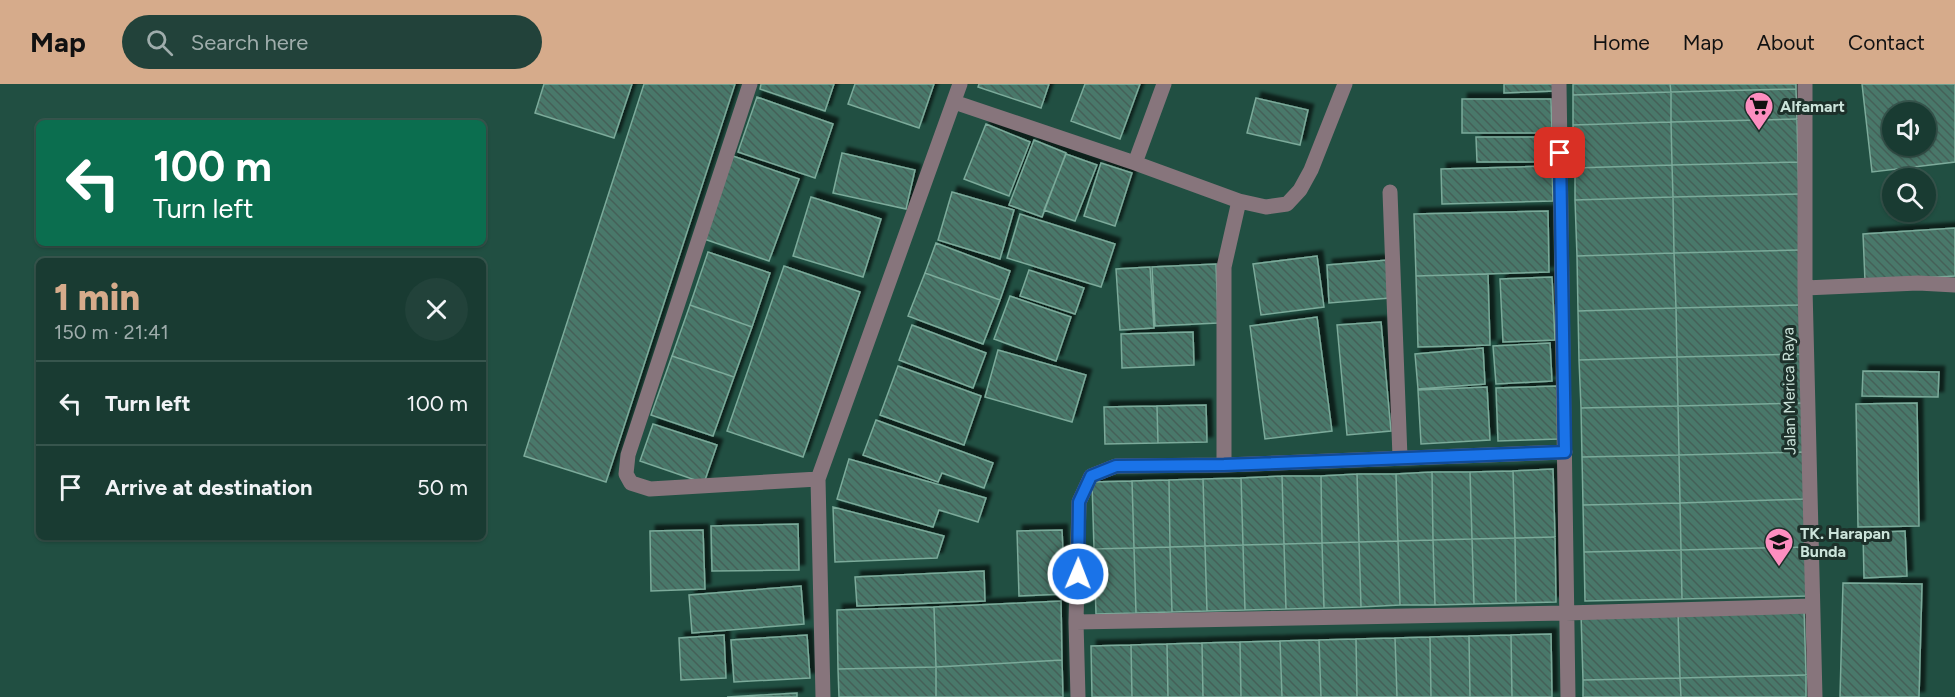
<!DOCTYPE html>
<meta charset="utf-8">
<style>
body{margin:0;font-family:Figtree,sans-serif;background:#22423a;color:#f1f3f6;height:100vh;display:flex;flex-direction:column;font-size:22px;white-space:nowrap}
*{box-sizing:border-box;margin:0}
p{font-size:20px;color:#9fadac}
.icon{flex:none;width:33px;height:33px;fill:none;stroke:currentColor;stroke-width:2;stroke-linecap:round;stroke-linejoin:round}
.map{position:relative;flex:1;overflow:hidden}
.side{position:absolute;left:36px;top:174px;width:450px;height:282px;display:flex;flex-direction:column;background:#193b32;border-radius:9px;box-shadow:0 2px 4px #0004,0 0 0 2px #37554d}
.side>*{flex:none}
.guide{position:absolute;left:36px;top:36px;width:450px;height:126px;border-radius:9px;box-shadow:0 2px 4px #0004,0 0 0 2px #37554d;background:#0b6e4f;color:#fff;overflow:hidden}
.controls{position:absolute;left:1882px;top:18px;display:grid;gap:12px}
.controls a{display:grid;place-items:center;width:54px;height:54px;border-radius:50%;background:#193b32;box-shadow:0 2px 4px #0004,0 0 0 2px #37554d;font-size:30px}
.pin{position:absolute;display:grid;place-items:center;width:51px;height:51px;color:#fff;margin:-26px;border-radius:12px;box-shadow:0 3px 9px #0006}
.me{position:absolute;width:66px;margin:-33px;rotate:1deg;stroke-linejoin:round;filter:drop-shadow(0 0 4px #0008)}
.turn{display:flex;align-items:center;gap:21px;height:126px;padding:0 18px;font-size:27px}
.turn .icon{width:78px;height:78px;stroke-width:2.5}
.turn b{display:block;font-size:42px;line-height:51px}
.round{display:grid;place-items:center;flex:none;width:63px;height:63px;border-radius:32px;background:#22423a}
.headline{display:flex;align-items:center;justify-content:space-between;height:102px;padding:0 18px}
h1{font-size:36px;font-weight:800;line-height:45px;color:#d6ab8b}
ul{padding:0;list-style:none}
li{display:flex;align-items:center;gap:18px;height:84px;padding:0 18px;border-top:2px solid #37554d}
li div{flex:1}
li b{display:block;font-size:22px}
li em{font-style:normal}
header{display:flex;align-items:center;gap:36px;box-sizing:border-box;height:84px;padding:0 30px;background:#d6ab8b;color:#111}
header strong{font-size:28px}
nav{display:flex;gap:33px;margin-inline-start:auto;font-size:21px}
.search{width:420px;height:54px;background:#22423a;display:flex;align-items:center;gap:15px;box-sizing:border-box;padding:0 21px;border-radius:33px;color:#9fadac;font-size:22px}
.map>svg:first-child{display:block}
.building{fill:url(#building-back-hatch);stroke:#7baa9a;stroke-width:1.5;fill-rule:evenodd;filter:url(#shadow)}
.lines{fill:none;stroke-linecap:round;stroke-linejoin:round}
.minor{stroke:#87757c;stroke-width:15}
.route-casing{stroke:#114b97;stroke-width:15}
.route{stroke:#1a73e8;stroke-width:10}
.labels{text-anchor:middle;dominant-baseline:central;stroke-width:6;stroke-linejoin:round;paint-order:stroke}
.poi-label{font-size:16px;font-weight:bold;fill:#cbe3da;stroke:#1d302a;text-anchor:start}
.street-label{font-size:16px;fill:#cbe3da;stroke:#1d302a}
</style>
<header>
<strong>Map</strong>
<div class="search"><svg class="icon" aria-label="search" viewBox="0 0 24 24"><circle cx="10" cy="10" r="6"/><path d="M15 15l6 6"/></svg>Search here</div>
<nav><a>Home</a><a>Map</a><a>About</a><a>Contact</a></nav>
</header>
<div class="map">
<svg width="1955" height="613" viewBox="0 0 1955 613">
<defs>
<pattern id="building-back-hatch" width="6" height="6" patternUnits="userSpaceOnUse" patternTransform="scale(1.5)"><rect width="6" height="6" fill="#4a786a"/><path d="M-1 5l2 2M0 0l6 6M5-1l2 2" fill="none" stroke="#446158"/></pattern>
<filter id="shadow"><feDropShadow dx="5.5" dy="-5.5" stdDeviation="1.5" flood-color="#0009"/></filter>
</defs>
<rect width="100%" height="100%" fill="#214f42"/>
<path class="building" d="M 544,0 L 632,0 L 614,54 L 535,29 Z
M 644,0 L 735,0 L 606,398 L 524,372 Z
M 761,0 L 834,0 L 825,27 L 760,5 Z
M 855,0 L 934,0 L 919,44 L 848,20 Z
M 979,0 L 1049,0 L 1041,24 L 978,3 Z
M 1085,0 L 1140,0 L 1120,55 L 1071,37 Z
M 1504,0 L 1554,0 L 1554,7 L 1504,9 Z
M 1573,0 L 1670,0 L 1671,8 L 1573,11 Z
M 1670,0 L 1796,0 L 1796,5 L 1671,8 Z
M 1862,0 L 1955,0 L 1955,78 L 1872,88 ZM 1893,28 L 1926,28 L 1926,62 L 1893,62 Z
M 1796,5 L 1797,35 L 1671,38 L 1671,8 Z
M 1671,8 L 1671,38 L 1573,41 L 1573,11 Z
M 757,13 L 833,40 L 815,94 L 738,68 Z
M 1256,14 L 1308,26 L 1300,61 L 1247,49 Z
M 1462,15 L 1551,15 L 1552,49 L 1462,49 Z
M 1797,35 L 1798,78 L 1672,81 L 1671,38 Z
M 1671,38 L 1672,81 L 1575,84 L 1573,41 Z
M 986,40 L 1030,58 L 1009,112 L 964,95 Z
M 1476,53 L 1553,53 L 1553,78 L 1477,78 Z
M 1034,56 L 1066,69 L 1042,133 L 1009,121 Z
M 842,69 L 915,86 L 906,125 L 833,109 Z
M 1066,70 L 1097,81 L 1075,137 L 1044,126 Z
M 733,72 L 799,95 L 769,177 L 704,155 Z
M 1798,78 L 1799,110 L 1673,113 L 1672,81 Z
M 1101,79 L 1132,89 L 1115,142 L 1084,132 Z
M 1672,81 L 1673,113 L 1575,116 L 1575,84 Z
M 1552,82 L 1553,117 L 1442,120 L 1441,85 Z
M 952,108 L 1014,126 L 1000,175 L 938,156 Z
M 1799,110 L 1800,166 L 1674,169 L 1673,113 Z
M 811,113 L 881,135 L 863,193 L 793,172 Z
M 1673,113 L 1674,169 L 1577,172 L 1575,116 Z
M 1548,127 L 1549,188 L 1416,192 L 1414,130 Z
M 1020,130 L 1115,160 L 1101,203 L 1007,174 Z
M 1955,144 L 1955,192 L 1865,197 L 1863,150 Z
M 936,159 L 1010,187 L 1000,216 L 925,189 Z
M 1800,166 L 1801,221 L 1676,224 L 1674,169 Z
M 708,168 L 770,189 L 752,243 L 690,221 Z
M 1674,169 L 1676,224 L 1578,227 L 1577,172 Z
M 1317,172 L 1324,223 L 1261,231 L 1253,180 Z
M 1388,176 L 1390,214 L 1329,219 L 1327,181 Z
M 1216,180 L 1218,239 L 1155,242 L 1152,183 Z
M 784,182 L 860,208 L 803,373 L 727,347 Z
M 1150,183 L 1154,244 L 1120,246 L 1116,185 Z
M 1029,186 L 1084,204 L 1075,230 L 1020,212 Z
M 925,189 L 1000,216 L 983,260 L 908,232 Z
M 1488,190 L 1490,261 L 1418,263 L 1416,192 Z
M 1552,193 L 1555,256 L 1503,258 L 1500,195 Z
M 1010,212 L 1071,233 L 1056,277 L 994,255 Z
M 690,221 L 752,243 L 734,293 L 672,272 Z
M 1801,221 L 1802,270 L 1677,273 L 1676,224 Z
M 1676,224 L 1677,273 L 1579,276 L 1578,227 Z
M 1317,233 L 1332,347 L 1265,355 L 1250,242 Z
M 1381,238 L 1391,347 L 1347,351 L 1337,241 Z
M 912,241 L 986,269 L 973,304 L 899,276 Z
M 1193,248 L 1194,281 L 1122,284 L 1121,250 Z
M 1550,259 L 1552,297 L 1496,300 L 1493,262 Z
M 1483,264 L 1485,300 L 1418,305 L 1415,270 Z
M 998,266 L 1086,291 L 1072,338 L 985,313 Z
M 1802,270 L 1804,319 L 1678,322 L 1677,273 Z
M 672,272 L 734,293 L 713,352 L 651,331 Z
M 1677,273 L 1678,322 L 1581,324 L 1579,276 Z
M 898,282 L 981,312 L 964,361 L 880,331 Z
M 1863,287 L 1939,288 L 1938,313 L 1862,312 Z
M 1557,302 L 1558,355 L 1498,357 L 1496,304 Z
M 1487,303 L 1490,356 L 1421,360 L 1418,306 Z
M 1804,319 L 1805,368 L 1679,371 L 1678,322 Z
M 1917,319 L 1919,442 L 1858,443 L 1856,320 Z
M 1206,321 L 1207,358 L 1158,359 L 1157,322 Z
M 1157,322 L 1158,359 L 1105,360 L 1104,323 Z
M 1678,322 L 1679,371 L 1582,373 L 1581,324 Z
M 876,336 L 993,379 L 984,404 L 942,389 L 938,398 L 863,371 Z
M 653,340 L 717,361 L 704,399 L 640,377 Z
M 1805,368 L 1806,415 L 1680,419 L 1679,371 Z
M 1679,371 L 1680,419 L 1583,421 L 1582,373 Z
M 849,375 L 986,414 L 978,438 L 939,426 L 933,443 L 837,415 Z
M 1553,385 L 1555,453 L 1515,454 L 1513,387 Z
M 1513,387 L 1515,454 L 1472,455 L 1470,388 Z
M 1432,388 L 1470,388 L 1472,455 L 1433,456 Z
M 1432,388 L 1433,456 L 1398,457 L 1396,390 Z
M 1357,390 L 1396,390 L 1398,457 L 1359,458 Z
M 1357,390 L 1359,458 L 1322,459 L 1321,392 Z
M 1282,392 L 1321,392 L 1322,459 L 1284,460 Z
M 1282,392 L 1284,460 L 1243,461 L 1241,394 Z
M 1241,394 L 1243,461 L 1205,462 L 1203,395 Z
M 1203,395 L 1205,462 L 1170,463 L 1169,396 Z
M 1169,396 L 1170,463 L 1134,464 L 1132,397 Z
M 1132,397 L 1134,464 L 1094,465 L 1092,398 Z
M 1806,415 L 1807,463 L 1681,466 L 1680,419 Z
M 1680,419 L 1681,466 L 1584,468 L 1583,421 Z
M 833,423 L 944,452 L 937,474 L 835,478 Z
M 798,440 L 799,486 L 712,487 L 711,442 Z
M 703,446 L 705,505 L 651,507 L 650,447 Z
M 1062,446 L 1065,510 L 1019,512 L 1017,447 Z
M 1905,447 L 1907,492 L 1864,494 L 1863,449 Z
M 1555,453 L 1556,518 L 1516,519 L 1515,454 Z
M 1515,454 L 1516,519 L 1474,520 L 1472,455 Z
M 1472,455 L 1474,520 L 1435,521 L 1433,456 Z
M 1433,456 L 1435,521 L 1400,521 L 1398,457 Z
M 1398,457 L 1400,521 L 1361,523 L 1359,458 Z
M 1359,458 L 1361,523 L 1324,524 L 1322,459 Z
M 1322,459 L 1324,524 L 1286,525 L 1284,460 Z
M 1284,460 L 1286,525 L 1245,526 L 1243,461 Z
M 1243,461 L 1245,526 L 1207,527 L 1205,462 Z
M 1205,462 L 1207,527 L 1172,528 L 1170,463 Z
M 1170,463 L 1172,528 L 1136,529 L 1134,464 Z
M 1807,463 L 1808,512 L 1682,515 L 1681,466 Z
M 1134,464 L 1136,529 L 1096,530 L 1094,465 Z
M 1681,466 L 1682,515 L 1585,517 L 1584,468 Z
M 984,487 L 985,517 L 857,522 L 855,493 Z
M 1843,499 L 1922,500 L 1919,613 L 1840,613 Z
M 801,502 L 804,540 L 692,549 L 689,511 Z
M 1061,517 L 1062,576 L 936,583 L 934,523 Z
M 934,523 L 936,583 L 838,585 L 837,526 Z
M 1804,525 L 1806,591 L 1680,594 L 1678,528 Z
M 1678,528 L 1680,594 L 1583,596 L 1581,530 Z
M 1551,550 L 1552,613 L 1512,613 L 1511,551 Z
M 724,551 L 726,594 L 681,596 L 679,554 Z
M 807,551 L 810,594 L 734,598 L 731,556 Z
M 1511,551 L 1512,613 L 1470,613 L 1469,552 Z
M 1469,552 L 1470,613 L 1431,613 L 1430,553 Z
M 1430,553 L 1431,613 L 1397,613 L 1395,554 Z
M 1395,554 L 1397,613 L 1357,613 L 1356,555 Z
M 1356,555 L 1357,613 L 1321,613 L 1319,556 Z
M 1319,556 L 1321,613 L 1282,613 L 1280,557 Z
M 1280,557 L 1282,613 L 1241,613 L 1240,558 Z
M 1240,558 L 1241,613 L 1203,613 L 1202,559 Z
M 1202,559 L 1203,613 L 1168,613 L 1167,560 Z
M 1167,560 L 1168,613 L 1132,613 L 1131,561 Z
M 1131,561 L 1132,613 L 1092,613 L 1091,562 Z
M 1062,576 L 1063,613 L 936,613 L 936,583 Z
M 936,583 L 936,613 L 839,613 L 838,585 Z
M 1806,591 L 1806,613 L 1681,613 L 1680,594 Z
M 1680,594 L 1681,613 L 1583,613 L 1583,596 Z
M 797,609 L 797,613 L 727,613 Z"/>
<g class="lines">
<path class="minor" d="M 750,0 L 628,371 L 626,390 L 631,399 L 650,405 L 818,395
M 1559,0 L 1568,613
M 1805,0 L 1805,204 L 1815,613
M 954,18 L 1135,79 L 1239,117 L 1266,123 L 1287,120 L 1300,106 L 1311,86 L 1345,0
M 1135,79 L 1164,0
M 1390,108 L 1400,373
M 1805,204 L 1918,199 L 1955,201
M 1224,381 L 1224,183 L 1239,117
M 1076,538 L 1566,529 L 1812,522
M 823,613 L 818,395 L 960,0
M 1078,613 L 1076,538 L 1079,418 L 1091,392 L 1116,382 L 1224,381 L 1565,368"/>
</g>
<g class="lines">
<g class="route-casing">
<path id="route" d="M 1078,490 L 1079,418 L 1091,392 L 1116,382 L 1224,381 L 1565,368 L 1560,69"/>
</g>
<use href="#route" class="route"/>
</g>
<defs>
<g id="supermarket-pin" transform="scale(1.5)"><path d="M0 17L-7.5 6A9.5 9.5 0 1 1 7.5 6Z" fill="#fd8ec0" stroke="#1d302a"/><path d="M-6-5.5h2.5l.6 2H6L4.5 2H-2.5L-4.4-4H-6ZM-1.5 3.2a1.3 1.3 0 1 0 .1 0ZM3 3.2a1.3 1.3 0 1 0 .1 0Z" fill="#111"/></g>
<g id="school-pin" transform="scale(1.5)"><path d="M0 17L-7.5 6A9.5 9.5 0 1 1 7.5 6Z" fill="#fd8ec0" stroke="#1d302a"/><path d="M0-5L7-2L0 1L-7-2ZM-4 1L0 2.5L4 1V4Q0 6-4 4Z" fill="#111"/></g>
</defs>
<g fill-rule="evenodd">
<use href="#supermarket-pin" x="1759" y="22"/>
<use href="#school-pin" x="1779" y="458"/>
</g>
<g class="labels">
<g class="poi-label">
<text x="1780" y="22">Alfamart</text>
<text x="1800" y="449">TK. Harapan<tspan x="1800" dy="18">Bunda</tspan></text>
</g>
<g class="street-label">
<text transform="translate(1789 307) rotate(-91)">Jalan Merica Raya</text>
</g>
</g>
</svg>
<div class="controls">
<a><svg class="icon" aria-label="sound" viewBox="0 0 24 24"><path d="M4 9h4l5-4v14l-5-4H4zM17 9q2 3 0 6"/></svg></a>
<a><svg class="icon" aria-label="search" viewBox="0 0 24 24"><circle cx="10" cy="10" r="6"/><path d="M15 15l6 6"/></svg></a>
</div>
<div class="pin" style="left:1560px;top:69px;background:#d93025"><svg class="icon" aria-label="arrive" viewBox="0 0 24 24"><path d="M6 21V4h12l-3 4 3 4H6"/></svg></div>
<svg class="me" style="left:1078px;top:490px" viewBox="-20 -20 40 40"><circle r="17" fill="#1a73e8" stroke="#fff" stroke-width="3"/><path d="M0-11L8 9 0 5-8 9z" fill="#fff"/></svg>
<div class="guide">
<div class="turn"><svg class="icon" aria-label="left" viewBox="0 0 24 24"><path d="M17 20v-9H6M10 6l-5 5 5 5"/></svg><div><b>100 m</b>Turn left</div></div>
</div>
<section class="side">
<div class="headline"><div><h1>1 min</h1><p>150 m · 21:41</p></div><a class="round"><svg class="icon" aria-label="close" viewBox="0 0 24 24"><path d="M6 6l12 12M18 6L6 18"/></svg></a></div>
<ul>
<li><svg class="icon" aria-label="left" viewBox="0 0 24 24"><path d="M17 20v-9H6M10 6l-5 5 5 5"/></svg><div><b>Turn left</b></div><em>100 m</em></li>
<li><svg class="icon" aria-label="arrive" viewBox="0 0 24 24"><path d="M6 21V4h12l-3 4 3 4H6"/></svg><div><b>Arrive at destination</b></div><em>50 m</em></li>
</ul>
</section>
</div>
